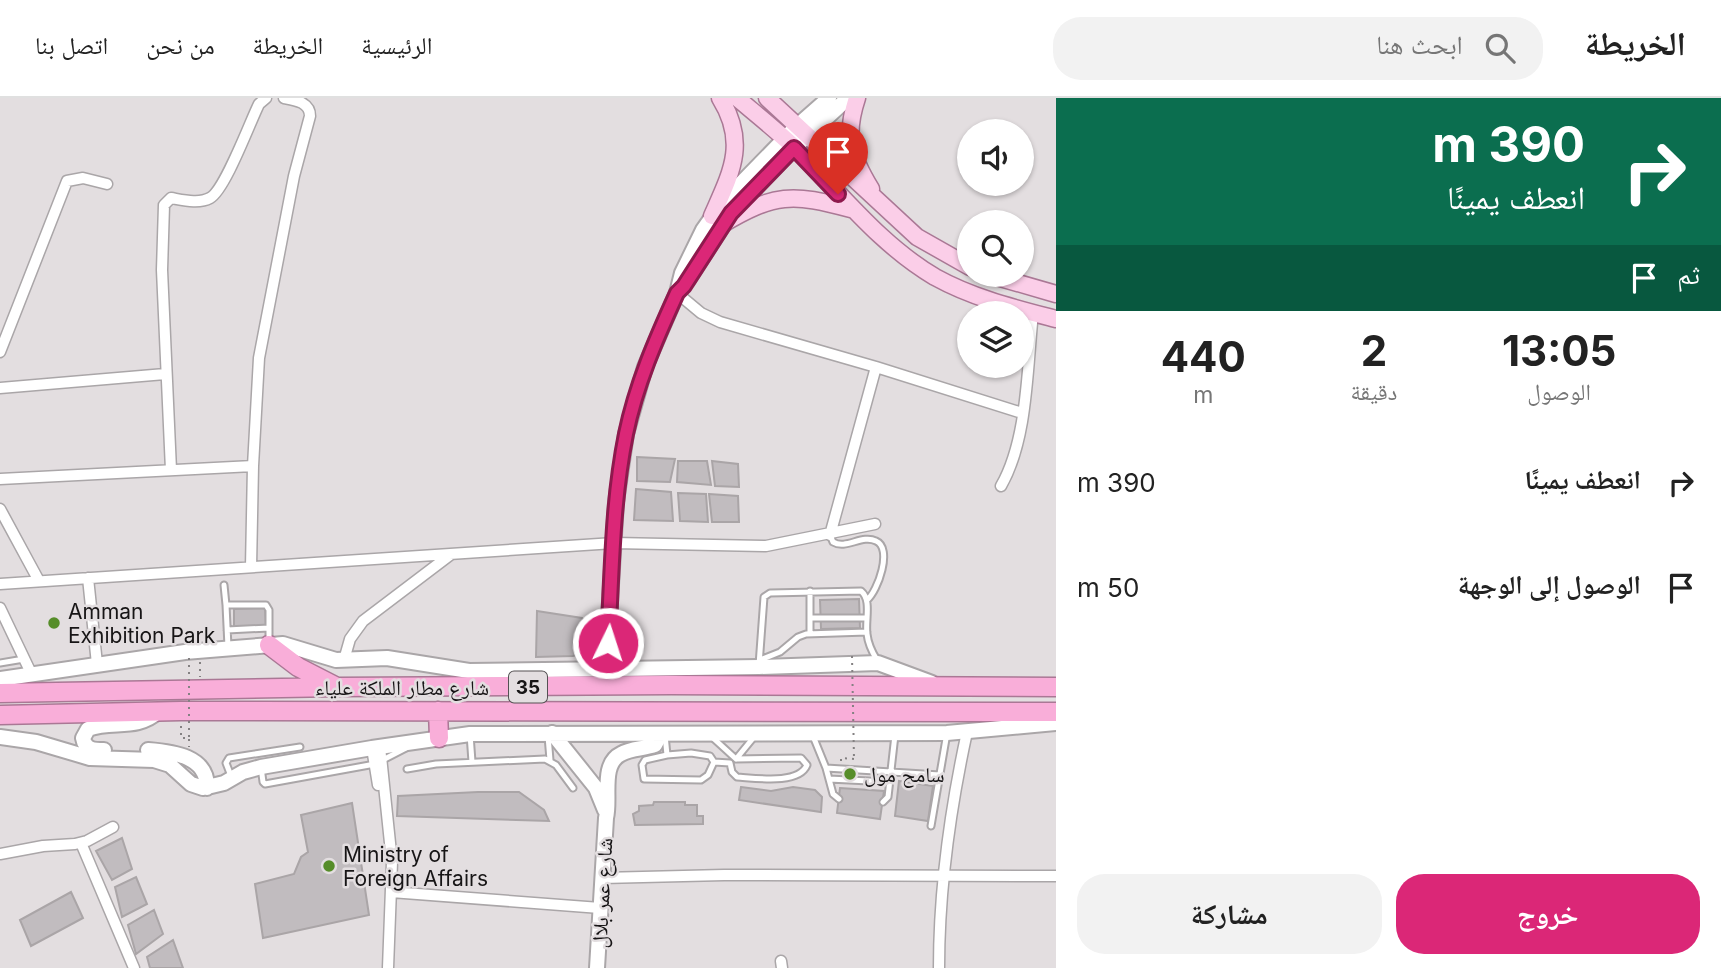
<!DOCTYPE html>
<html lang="ar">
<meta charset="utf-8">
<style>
body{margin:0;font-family:Inter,"Noto Naskh Arabic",sans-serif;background:#f2f2f2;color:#222;direction:rtl;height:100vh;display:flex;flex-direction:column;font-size:26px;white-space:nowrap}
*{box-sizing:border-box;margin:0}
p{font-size:23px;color:#767676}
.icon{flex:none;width:38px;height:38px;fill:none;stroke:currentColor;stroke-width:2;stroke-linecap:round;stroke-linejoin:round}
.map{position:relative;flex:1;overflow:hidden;direction:ltr}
.side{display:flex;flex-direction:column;background:#fff;width:665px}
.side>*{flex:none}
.hud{background:#0b6e4f;color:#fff;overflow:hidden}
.buttons{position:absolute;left:957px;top:21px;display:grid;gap:14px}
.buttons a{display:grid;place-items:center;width:77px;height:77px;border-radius:50%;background:#fff;box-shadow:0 2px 5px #0004;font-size:35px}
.pin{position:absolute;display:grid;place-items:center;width:60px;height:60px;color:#fff;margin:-72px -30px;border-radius:50% 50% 50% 0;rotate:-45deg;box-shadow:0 0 7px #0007}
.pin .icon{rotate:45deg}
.me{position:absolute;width:77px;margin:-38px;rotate:4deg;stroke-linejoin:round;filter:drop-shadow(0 0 5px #0008)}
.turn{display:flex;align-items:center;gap:24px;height:147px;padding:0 21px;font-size:32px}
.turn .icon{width:91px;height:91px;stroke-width:2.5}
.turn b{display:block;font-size:49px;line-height:60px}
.then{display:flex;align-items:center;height:66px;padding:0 21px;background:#0003;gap:14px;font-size:26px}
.eta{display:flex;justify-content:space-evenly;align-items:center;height:119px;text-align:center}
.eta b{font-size:42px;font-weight:700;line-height:49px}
.button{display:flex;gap:14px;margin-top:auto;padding:14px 21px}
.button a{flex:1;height:80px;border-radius:28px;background:#db2777;color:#fff;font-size:28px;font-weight:700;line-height:80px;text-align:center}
.button a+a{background:#f2f2f2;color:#222}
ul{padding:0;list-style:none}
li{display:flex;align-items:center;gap:21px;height:105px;padding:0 21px}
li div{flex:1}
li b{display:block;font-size:26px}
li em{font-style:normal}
header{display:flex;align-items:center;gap:42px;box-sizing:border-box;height:98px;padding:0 35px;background:#fff;border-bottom:2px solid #e0e0e0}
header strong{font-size:33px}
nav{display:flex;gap:38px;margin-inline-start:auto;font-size:24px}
.search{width:490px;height:63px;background:#f2f2f2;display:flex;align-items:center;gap:18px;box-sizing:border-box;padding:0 24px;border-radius:28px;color:#767676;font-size:26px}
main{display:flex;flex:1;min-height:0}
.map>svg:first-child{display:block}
.building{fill:#c1bcbf;stroke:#aaa5a7;stroke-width:2}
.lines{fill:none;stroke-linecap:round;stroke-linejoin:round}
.lane-casing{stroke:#aaa6a8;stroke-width:9}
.street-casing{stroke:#aaa6a8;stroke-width:13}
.secondary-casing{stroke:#aaa6a8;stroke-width:18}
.primary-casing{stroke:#aa7895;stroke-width:19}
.highway-casing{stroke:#aa7895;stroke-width:21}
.path{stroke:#848182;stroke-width:2;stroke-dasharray:2 5;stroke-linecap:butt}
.lane{stroke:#fff;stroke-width:5}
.street{stroke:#fff;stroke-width:10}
.secondary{stroke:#fff;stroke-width:14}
.primary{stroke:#fbcee8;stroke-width:16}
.highway{stroke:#f9aed9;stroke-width:18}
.path-bridge{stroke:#848182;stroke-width:2;stroke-dasharray:2 5;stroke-linecap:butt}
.route-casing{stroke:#8e194d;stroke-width:18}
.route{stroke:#db2777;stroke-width:12}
.poi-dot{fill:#568d29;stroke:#e3dee0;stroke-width:2.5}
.labels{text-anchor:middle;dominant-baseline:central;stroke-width:5;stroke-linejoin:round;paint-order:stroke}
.shield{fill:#e3dee0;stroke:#545153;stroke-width:2}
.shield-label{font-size:19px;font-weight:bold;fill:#171516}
.poi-label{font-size:21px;fill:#171516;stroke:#e3dee0;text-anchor:start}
.street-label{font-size:21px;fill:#171516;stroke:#e3dee0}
</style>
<header>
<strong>الخريطة</strong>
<div class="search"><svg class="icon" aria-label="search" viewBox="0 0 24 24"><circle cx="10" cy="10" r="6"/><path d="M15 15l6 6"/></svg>ابحث هنا</div>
<nav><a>الرئيسية</a><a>الخريطة</a><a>من نحن</a><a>اتصل بنا</a></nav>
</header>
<main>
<section class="side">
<div class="hud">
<div class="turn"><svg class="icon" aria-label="right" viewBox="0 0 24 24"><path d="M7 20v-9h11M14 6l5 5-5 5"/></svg><div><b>390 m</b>انعطف يمينًا</div></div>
<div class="then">ثم<svg class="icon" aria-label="arrive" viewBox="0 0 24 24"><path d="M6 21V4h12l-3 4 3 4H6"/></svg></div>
</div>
<div class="eta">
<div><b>13:05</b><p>الوصول</p></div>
<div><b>2</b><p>دقيقة</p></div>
<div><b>440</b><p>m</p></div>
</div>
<ul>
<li><svg class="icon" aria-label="right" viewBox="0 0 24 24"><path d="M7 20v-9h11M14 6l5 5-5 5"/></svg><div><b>انعطف يمينًا</b></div><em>390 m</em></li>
<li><svg class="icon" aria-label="arrive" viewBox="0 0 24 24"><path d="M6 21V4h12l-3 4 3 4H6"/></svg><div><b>الوصول إلى الوجهة</b></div><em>50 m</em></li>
</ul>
<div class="button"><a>خروج</a><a>مشاركة</a></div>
</section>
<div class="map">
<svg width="1056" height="870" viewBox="0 0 1056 870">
<rect width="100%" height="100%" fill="#e3dee0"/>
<path class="building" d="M 637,359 L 675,361 L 670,384 L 637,383 Z
M 678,363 L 707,363 L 711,387 L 677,384 Z
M 712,363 L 738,366 L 739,389 L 715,388 Z
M 636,391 L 671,394 L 673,423 L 634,422 Z
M 678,395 L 706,396 L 708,424 L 680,423 Z
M 709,396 L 738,398 L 739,424 L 712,424 Z
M 859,501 L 860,530 L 821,531 L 820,502 Z
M 265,510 L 266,528 L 234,529 L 234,511 Z
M 537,513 L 582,520 L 594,536 L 591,552 L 573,558 L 536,559 Z
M 899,683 L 933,688 L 928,723 L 895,718 Z
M 741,689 L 771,693 L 793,689 L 815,692 L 822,699 L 821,714 L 739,702 Z
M 840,690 L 884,693 L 880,721 L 837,715 Z
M 478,694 L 519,694 L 544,712 L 549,723 L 397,718 L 398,698 Z
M 654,704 L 685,704 L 685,707 L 697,707 L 697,718 L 703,718 L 703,726 L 635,727 L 633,716 L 639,713 L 639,708 L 653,707 Z
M 352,705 L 369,817 L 263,840 L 255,786 L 294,776 L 301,759 L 308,754 L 301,717 Z
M 122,740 L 132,771 L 112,782 L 96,753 Z
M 136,779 L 147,806 L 122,819 L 115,789 Z
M 71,794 L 83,820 L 31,848 L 20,822 Z
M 154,812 L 163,836 L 136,856 L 128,827 Z
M 173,842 L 183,870 L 150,870 L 147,859 Z"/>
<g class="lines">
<g class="lane-casing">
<path id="lane" d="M 830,437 L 833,444 C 846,452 862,436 876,443 C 893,450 878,493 867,502
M 224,487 L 226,507
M 810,520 L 866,520
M 227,532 L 269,530
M 810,535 L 810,493
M 228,549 L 226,507 L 266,507 L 269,512 L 269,544
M 760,562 L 780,554 L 798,539 L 806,536 L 867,534
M 0,565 L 24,561
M 759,567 L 764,499 L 770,495 L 861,493 C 872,502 865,522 867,536 C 868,545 872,554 877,562
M 470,636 L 472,664
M 665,637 L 667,657 L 691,655 L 710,658 L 714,664
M 548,638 L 550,662
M 813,638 L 826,670 L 833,696 L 839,701
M 713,640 L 736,661
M 667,657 L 645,662 L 642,667 L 644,681 L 701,682 L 708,677 L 714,664 L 730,665 L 732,674 L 737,679 C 755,680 799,687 807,667 L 801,660 L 736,661
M 736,661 L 754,639
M 261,669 L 263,684 L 265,686 L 375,666 L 406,650
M 826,670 L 940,677
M 407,671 L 436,666 L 545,661 L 556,667 L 573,690
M 231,678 L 226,665 L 229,660 L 300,649
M 829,681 L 889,684
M 883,704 L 888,699 L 895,637
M 931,728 L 947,635"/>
</g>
<g class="street-casing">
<path id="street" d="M 677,195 L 701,215 L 720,224 L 876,269 L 1022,315
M 0,254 L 67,83 L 83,80 L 107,86
M 0,290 L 165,276
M 171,372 L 162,172 L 164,107 L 171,100 C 183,102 199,106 210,100 C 225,92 250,24 259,6 L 266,0
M 0,381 L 253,368
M 1001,388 C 1028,341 1027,269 1033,215
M 0,411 L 39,483
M 830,437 L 876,269
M 251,469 L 253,368 L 259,260 L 294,78 L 310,18 C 310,4 295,2 284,0
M 88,480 L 97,566
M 0,486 L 614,445 L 766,448 L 875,426
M 0,510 L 31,575
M 344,562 L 350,541 L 363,523 L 450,457
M 380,649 L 392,764 L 388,870
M 372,650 L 378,687
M 81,745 L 134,870
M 0,756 L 43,748 L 75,746 L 87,743 L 113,729
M 602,780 L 724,777 L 1056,778
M 391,794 L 600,810
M 781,863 L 782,870
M 939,870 C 939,790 950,712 967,634"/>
</g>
<g class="secondary-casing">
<path id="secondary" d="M 687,183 L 731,115 L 794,50 L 848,0
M 606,570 L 616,404 L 626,336 L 645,269 L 677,195 L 682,175 L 703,132 L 722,105 L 796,29 L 829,0
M 0,581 L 185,554 L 283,546 L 336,562 L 387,560 L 469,573 L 759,569 L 878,565 L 932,585
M 552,635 L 596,690 L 605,712
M 0,639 L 36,644 L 90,660 L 154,662 L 170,667 L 191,686 L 203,690 L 224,685 L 243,674 L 261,669 L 372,650 L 470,636 L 947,635 L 1056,625
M 104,652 C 94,652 85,652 83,640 L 88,631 C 113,621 135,634 159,613
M 148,652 C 173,654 208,658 207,690
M 597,870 L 606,720 C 611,701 600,666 621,656 C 631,650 644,651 655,647 L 661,636"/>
</g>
<g class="primary-casing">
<path id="primary" d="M 737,0 C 756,16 776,32 794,49 C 840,94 879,146 935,179 C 973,200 1014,210 1056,221
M 767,0 L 917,139 L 970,169
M 857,0 C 844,39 851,58 871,91
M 712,118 C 731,75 748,45 720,0
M 721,127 C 775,95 792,95 851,111
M 990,177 L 1056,196"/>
</g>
<g class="highway-casing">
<path id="highway" d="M 269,547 L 298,569 L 335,588
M 0,595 L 338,589 L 671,587 L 1056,589
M 438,613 L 439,640
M 0,617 L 181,613 L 1056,614"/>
</g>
<path class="path" d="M 200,564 L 200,579
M 181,628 L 181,640 L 189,640 L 189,649
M 841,663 L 841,660 L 854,661"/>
<use href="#lane" class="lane"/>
<use href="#street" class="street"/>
<use href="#secondary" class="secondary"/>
<use href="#primary" class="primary"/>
<use href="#highway" class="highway"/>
<path class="path-bridge" d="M 852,558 L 854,661
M 189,560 L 189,640"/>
</g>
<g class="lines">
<g class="route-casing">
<path id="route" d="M 608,545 C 612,476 612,405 626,336 C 636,287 656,241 677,195 L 684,188 L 731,115 L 794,50 L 838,96"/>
</g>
<use href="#route" class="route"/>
</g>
<g class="poi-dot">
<circle cx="54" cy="525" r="7"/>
<circle cx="850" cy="676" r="7"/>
<circle cx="329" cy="768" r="7"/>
</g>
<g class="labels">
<rect class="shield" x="509" y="573.5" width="38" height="31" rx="5"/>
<g class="shield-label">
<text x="528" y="589">35</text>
</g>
<g class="poi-label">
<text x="68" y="513">Amman<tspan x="68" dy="24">Exhibition Park</tspan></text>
<text x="864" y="676">سامح مول</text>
<text x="343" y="756">Ministry of<tspan x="343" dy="24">Foreign Affairs</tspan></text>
</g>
<g class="street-label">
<text x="402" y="589">شارع مطار الملكة علياء</text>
<text transform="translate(602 795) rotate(-87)">شارع عمر بلال</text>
</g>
</g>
</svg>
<div class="buttons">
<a><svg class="icon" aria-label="sound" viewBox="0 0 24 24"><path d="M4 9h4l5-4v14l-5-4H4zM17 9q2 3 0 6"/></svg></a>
<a><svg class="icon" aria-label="search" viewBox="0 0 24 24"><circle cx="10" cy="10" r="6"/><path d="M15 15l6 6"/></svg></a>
<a><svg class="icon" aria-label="layers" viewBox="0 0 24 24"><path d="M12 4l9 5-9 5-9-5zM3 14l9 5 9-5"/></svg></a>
</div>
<div class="pin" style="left:838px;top:96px;background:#d93025"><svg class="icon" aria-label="arrive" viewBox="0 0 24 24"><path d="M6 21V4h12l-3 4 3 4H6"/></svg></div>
<svg class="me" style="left:608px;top:545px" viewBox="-20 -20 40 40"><circle r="17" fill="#db2777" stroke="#fff" stroke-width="3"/><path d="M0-11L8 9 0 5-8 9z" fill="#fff"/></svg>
</div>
</main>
